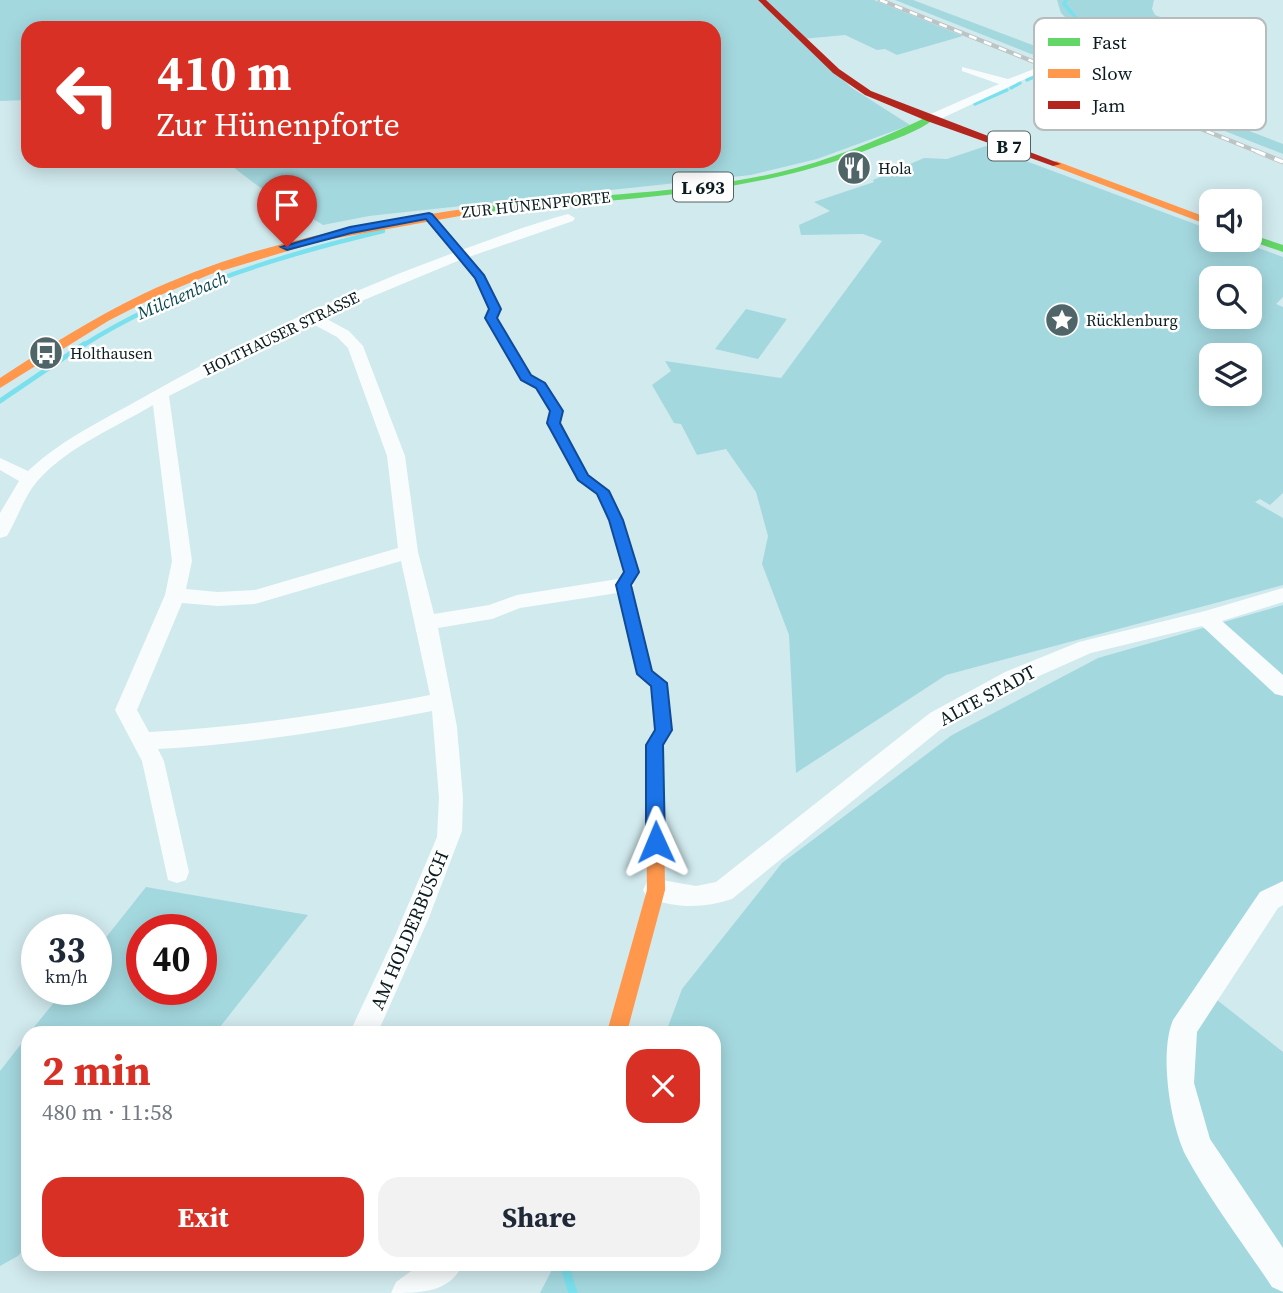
<!DOCTYPE html>
<meta charset="utf-8">
<style>
body{margin:0;font-family:"Source Serif 4",serif;background:#f2f2f3;color:#1f2937;height:100vh;display:flex;flex-direction:column;font-size:26px;white-space:nowrap}
*{box-sizing:border-box;margin:0}
p{font-size:23px;color:#747a83}
.icon{flex:none;width:38px;height:38px;fill:none;stroke:currentColor;stroke-width:2;stroke-linecap:round;stroke-linejoin:round}
.map{position:relative;flex:1;overflow:hidden}
.details{position:absolute;left:21px;top:1026px;width:700px;height:245px;display:flex;flex-direction:column;background:#fff;border-radius:21px;box-shadow:0 4px 18px #0003}
.details>*{flex:none}
.top-card{position:absolute;left:21px;top:21px;width:700px;height:147px;border-radius:21px;box-shadow:0 4px 18px #0003;background:#d93025;color:#fff;overflow:hidden}
.buttons{position:absolute;left:1199px;top:189px;display:grid;gap:14px}
.buttons a{display:grid;place-items:center;width:63px;height:63px;border-radius:14px;background:#fff;box-shadow:0 4px 18px #0003;font-size:35px}
.speed{position:absolute;left:21px;top:914px;display:flex;gap:14px;font-size:35px;font-weight:700;text-align:center}
.speed>*{display:grid;place-content:center;width:91px;height:91px;border-radius:50%;background:#fff;box-shadow:0 4px 18px #0003;line-height:1}
.speed small{font-size:18px;font-weight:400}
.speed .limit{border:10px solid #d22;background:#fff;color:#111}
.pin{position:absolute;display:grid;place-items:center;width:60px;height:60px;color:#fff;margin:-72px -30px;border-radius:50% 50% 50% 0;rotate:-45deg;box-shadow:0 0 7px #0007}
.pin .icon{rotate:45deg}
.me{position:absolute;width:77px;margin:-38px;rotate:359deg;stroke-linejoin:round;filter:drop-shadow(0 0 5px #0008)}
.turn{display:flex;align-items:center;gap:24px;height:147px;padding:0 21px;font-size:32px}
.turn .icon{width:91px;height:91px;stroke-width:2.5}
.turn b{display:block;font-size:49px;line-height:60px}
.round{display:grid;place-items:center;flex:none;width:74px;height:74px;border-radius:21px;background:#f2f2f3}
.summary{display:flex;align-items:center;justify-content:space-between;height:119px;padding:0 21px}
h1{font-size:42px;font-weight:700;line-height:52px;color:#d93025}
.cta{display:flex;gap:14px;margin-top:auto;padding:14px 21px}
.cta a{flex:1;height:80px;border-radius:21px;background:#d93025;color:#fff;font-size:28px;font-weight:700;line-height:80px;text-align:center}
.cta a+a{background:#f2f2f3;color:#1f2937}
.map>svg:first-child{display:block}
.green{fill:#a4d8df;fill-rule:evenodd}
.lines{fill:none;stroke-linecap:round;stroke-linejoin:round}
.stream-far3{stroke:#7ae0ed;stroke-width:3.5}
.stream-far2{stroke:#7ae0ed;stroke-width:4.5}
.stream-far1{stroke:#7ae0ed;stroke-width:5}
.stream{stroke:#7ae0ed;stroke-width:9}
.street{fill:#f8fcfc;fill-rule:evenodd}
.fast{fill:#63d668;fill-rule:evenodd}
.slow{fill:#ff974d;fill-rule:evenodd}
.jam{fill:#b3261e;fill-rule:evenodd}
.rail-far1-casing{stroke:#bdc4c5;stroke-width:4.5}
.rail-casing{stroke:#bdc4c5;stroke-width:5}
.rail-far1{stroke:#fff;stroke-width:2.5;stroke-dasharray:8;stroke-linecap:butt}
.rail{stroke:#fff;stroke-width:3.5;stroke-dasharray:10;stroke-linecap:butt}
.route{fill:#1a73e8;stroke:#114b97;stroke-width:2}
.labels{text-anchor:middle;dominant-baseline:central;stroke-width:5;stroke-linejoin:round;paint-order:stroke}
.far-poi-label{font-size:16px;fill:#0b1d20;stroke:#fff;text-anchor:start}
.far-street-label{font-size:16px;fill:#0b1d20;stroke:#fff}
.shield{fill:#fff;stroke:#546163;stroke-width:2}
.shield-label{font-size:18px;font-weight:bold;fill:#0b1d20}
.far-water-label{font-size:18px;font-style:italic;fill:#09474e;stroke:#fff}
.street-label{font-size:19px;fill:#0b1d20;stroke:#fff}
.key{fill:#fff;stroke:#b6bbbc;stroke-width:2}
.key-label{font-size:19px;fill:#0b1d20}
</style>
<div class="map">
<svg width="1283" height="1293" viewBox="0 0 1283 1293">
<rect width="100%" height="100%" fill="#d1eaee"/>
<path class="green" d="M 0,0 L 758,0 L 852,88 L 910,125 L 817,159 L 751,175 L 369,216 L 323,225 L 258,186 L 225,161 L 714,161 L 714,28 L 28,28 L 28,100 L 0,101 Z
M 763,0 L 874,0 L 963,36 L 897,55 L 885,49 L 877,50 L 845,35 L 802,39 Z
M 895,0 L 913,0 L 1035,46 L 1067,36 L 1071,23 L 1061,13 L 1057,0 L 1154,0 L 1152,9 L 1155,15 L 1192,29 L 1081,58 L 1177,103 L 1283,144 L 1283,154 Z
M 986,146 L 1211,230 L 1211,240 L 1236,240 L 1283,257 L 1283,297 L 1276,304 L 1283,307 L 1283,493 L 1270,505 L 1260,499 L 1255,502 L 1283,518 L 1283,585 L 946,675 L 796,773 L 789,635 L 762,564 L 768,536 L 756,492 L 726,449 L 697,455 L 681,424 L 674,423 L 652,385 L 671,371 L 665,361 L 781,378 L 882,241 L 863,234 L 801,235 L 799,225 L 830,211 L 814,202 L 874,182 L 873,180 L 924,158 L 947,159 ZM 1211,278 L 1250,278 L 1250,317 L 1211,317 ZM 1211,355 L 1250,355 L 1250,394 L 1211,394 Z
M 746,309 L 787,319 L 758,359 L 715,349 Z
M 1283,605 L 1283,892 L 1207,992 L 1283,1052 L 1283,1293 L 540,1293 L 555,1264 L 714,1264 L 714,1032 L 666,1032 L 682,989 L 782,863 L 952,735 L 1098,658 Z
M 146,887 L 308,915 L 216,1032 L 30,1032 L 65,989 L 96,989 L 96,950 ZM 142,929 L 201,929 L 201,989 L 142,989 Z
M 28,1035 L 28,1245 L 18,1256 L 0,1266 L 0,1071 Z"/>
<g class="lines">
<path class="stream-far3" d="M 1060,67 L 1069,64 L 1066,62 L 1068,60 L 1051,54 L 1074,39 L 1084,27 L 1064,4 L 1066,0
M 1027,80 L 1049,71
M 1011,88 L 1020,83
M 975,104 L 1007,90"/>
<path class="stream-far2" d="M 82,346 C 174,288 278,256 383,231"/>
<path class="stream-far1" d="M 0,401 L 84,344"/>
<path class="stream" d="M 564,1264 L 573,1293"/>
<path class="street" d="M 962,67 L 1008,79 L 1034,69 L 1040,72 L 934,122 L 926,122 L 926,116 L 999,84 L 962,71 Z
M 568,214 L 575,218 L 573,221 L 460,260 L 323,317 L 349,331 L 363,346 L 405,456 L 418,552 L 434,614 L 489,605 L 517,595 L 624,578 L 631,580 L 634,585 L 631,590 L 624,592 L 520,608 L 492,619 L 438,628 L 457,727 L 463,798 L 462,831 L 428,920 L 378,1032 L 350,1032 L 394,938 L 437,837 L 439,798 L 432,711 C 341,729 251,744 158,749 L 164,761 L 189,872 L 186,880 L 177,883 L 168,880 L 142,761 L 115,710 L 165,595 L 172,561 L 153,405 C 113,429 60,450 32,488 C 22,503 16,521 7,536 L 0,538 L 0,513 L 19,481 L 0,470 L 0,458 L 28,471 C 62,439 105,419 144,397 C 247,338 355,288 467,248 C 500,236 534,223 568,214 ZM 311,323 L 337,337 L 348,348 L 387,456 L 398,548 L 255,590 L 218,592 L 186,589 L 192,561 L 169,396 ZM 401,561 L 430,695 C 336,713 244,727 149,732 L 137,710 L 182,603 L 218,606 L 255,604 Z
M 1283,588 L 1283,602 L 1222,621 L 1283,675 L 1283,696 L 1275,694 L 1202,626 L 1091,653 L 1021,684 L 946,725 L 732,899 C 703,909 676,908 647,898 L 643,890 L 647,882 L 656,879 L 696,886 L 716,882 L 930,713 L 1005,672 L 1079,642 L 1205,611 Z
M 1283,881 L 1283,905 L 1278,908 L 1197,1032 L 1194,1083 L 1210,1139 L 1283,1248 L 1283,1292 L 1272,1287 C 1245,1246 1209,1199 1186,1156 C 1170,1124 1159,1053 1173,1020 L 1260,892 Z
M 421,1264 L 463,1264 C 450,1293 420,1293 391,1293 L 396,1282 Z"/>
<path class="fast" d="M 927,117 L 934,119 C 918,132 892,140 872,148 C 746,198 611,198 478,213 L 473,210 L 478,207 C 577,195 679,195 776,173 C 829,161 878,140 927,117 Z
M 425,214 L 433,214 L 484,275 L 501,309 L 497,318 L 531,376 L 545,382 L 563,411 L 560,423 L 587,475 L 609,491 L 623,520 L 639,572 L 631,585 L 652,671 L 667,683 L 672,730 L 663,746 L 664,815 L 661,820 L 655,822 L 649,820 L 646,815 L 645,745 L 656,729 L 651,686 L 637,674 L 617,585 L 625,572 L 609,520 L 596,493 L 577,480 L 548,423 L 551,411 L 536,387 L 522,381 L 485,318 L 489,309 L 475,278 L 425,218 Z
M 1250,234 L 1283,245 L 1283,252 L 1248,240 Z"/>
<path class="slow" d="M 1056,161 L 1211,219 L 1211,226 L 1053,166 L 1051,164 Z
M 478,207 L 482,208 L 482,212 L 321,241 L 211,274 L 151,299 L 108,321 L 0,388 L 0,378 C 46,348 93,318 143,294 C 248,244 363,223 478,207 Z
M 655,808 L 661,810 L 664,815 L 665,890 L 627,1032 L 607,1032 L 647,890 L 646,815 L 649,810 Z"/>
<path class="jam" d="M 758,0 L 766,0 L 839,69 L 871,91 L 1061,164 L 1053,166 L 927,121 L 865,95 L 833,73 Z"/>
<g class="rail-far1-casing">
<path id="rail-far1" d="M 880,0 L 1261,153"/>
</g>
<g class="rail-casing">
<path id="rail" d="M 1256,151 L 1283,162"/>
</g>
<use href="#rail-far1" class="rail-far1"/>
<use href="#rail" class="rail"/>
</g>
<path class="route" d="M 429,213 L 432,214 L 484,275 L 501,309 L 497,318 L 531,375 L 545,383 L 563,411 L 560,423 L 588,475 L 609,491 L 623,520 L 639,572 L 631,585 L 652,671 L 667,683 L 672,730 L 663,745 L 665,842 L 662,847 L 656,849 L 649,847 L 646,842 L 646,745 L 655,730 L 651,686 L 637,674 L 616,585 L 624,572 L 609,520 L 597,494 L 578,480 L 547,423 L 550,411 L 536,388 L 521,380 L 485,318 L 489,309 L 475,278 L 426,219 L 351,233 L 287,250 L 281,247 L 350,227 Z"/>
<defs>
<g id="restaurant-disc" transform="scale(1.75)"><circle r="9.5" fill="#506568" stroke="#fff"/><path d="M-5-6h1v4h1v-4h1v4h1v-4h1v5L-1.5 .5V6h-2V.5L-5-1ZM5-6V6H3V1.5H1.5Q1.5-4 5-6Z" fill="#fff"/></g>
<g id="sight-disc" transform="scale(1.75)"><circle r="9.5" fill="#506568" stroke="#fff"/><path d="M0-6L1.8-2.2L6-1.7L2.9 1.2L3.7 5.4L0 3.3L-3.7 5.4L-2.9 1.2L-6-1.7L-1.8-2.2Z" fill="#fff"/></g>
<g id="bus-disc" transform="scale(1.75)"><circle r="9.5" fill="#506568" stroke="#fff"/><path d="M-5-6H5V4H4V6H2V4H-2V6H-4V4H-5ZM-3.5-4V0h7V-4ZM-3.5 1.2v1.5H-2V1.2ZM2 1.2v1.5H3.5V1.2Z" fill="#fff"/></g>
</defs>
<g fill-rule="evenodd">
<use href="#restaurant-disc" x="854" y="168"/>
<use href="#sight-disc" x="1062" y="320"/>
<use href="#bus-disc" x="46" y="353"/>
</g>
<g class="labels">
<g class="far-poi-label">
<text x="878" y="168">Hola</text>
<text x="1086" y="320">Rücklenburg</text>
<text x="70" y="353">Holthausen</text>
</g>
<g class="far-street-label">
<text transform="translate(536 204) rotate(-6)">ZUR HÜNENPFORTE</text>
<text transform="translate(281 333) rotate(-26)">HOLTHAUSER STRASSE</text>
</g>
<g class="shield">
<rect x="988" y="131.5" width="42" height="29" rx="5"/>
<rect x="673" y="172.5" width="60" height="29" rx="5"/>
</g>
<g class="shield-label">
<text x="1009" y="146">B 7</text>
<text x="703" y="187">L 693</text>
</g>
<g class="far-water-label">
<text transform="translate(182 295) rotate(-23)">Milchenbach</text>
</g>
<g class="street-label">
<text transform="translate(987 695) rotate(-28)">ALTE STADT</text>
<text transform="translate(409 930) rotate(-67)">AM HOLDERBUSCH</text>
</g>
</g>
<rect x="1034" y="18" width="232" height="112" rx="10" class="key"/>
<rect x="1048" y="38" width="32" height="8" fill="#63d668"/>
<rect x="1048" y="69" width="32" height="9" fill="#ff974d"/>
<rect x="1048" y="101" width="32" height="8" fill="#b3261e"/>
<g class="key-label">
<text x="1092" y="49">Fast</text>
<text x="1092" y="80">Slow</text>
<text x="1092" y="112">Jam</text>
</g>
</svg>
<div class="buttons">
<a><svg class="icon" aria-label="sound" viewBox="0 0 24 24"><path d="M4 9h4l5-4v14l-5-4H4zM17 9q2 3 0 6"/></svg></a>
<a><svg class="icon" aria-label="search" viewBox="0 0 24 24"><circle cx="10" cy="10" r="6"/><path d="M15 15l6 6"/></svg></a>
<a><svg class="icon" aria-label="layers" viewBox="0 0 24 24"><path d="M12 4l9 5-9 5-9-5zM3 14l9 5 9-5"/></svg></a>
</div>
<div class="speed"><div>33<small>km/h</small></div><div class="limit">40</div></div>
<div class="pin" style="left:287px;top:247px;background:#d93025"><svg class="icon" aria-label="arrive" viewBox="0 0 24 24"><path d="M6 21V4h12l-3 4 3 4H6"/></svg></div>
<svg class="me" style="left:656px;top:842px" viewBox="-20 -20 40 40"><path d="M0-17L14 15 0 8-14 15z" fill="#1a73e8" stroke="#fff" stroke-width="4"/></svg>
<div class="top-card">
<div class="turn"><svg class="icon" aria-label="left" viewBox="0 0 24 24"><path d="M17 20v-9H6M10 6l-5 5 5 5"/></svg><div><b>410 m</b>Zur Hünenpforte</div></div>
</div>
<section class="details">
<div class="summary"><div><h1>2 min</h1><p>480 m · 11:58</p></div><a class="round" style="background:#d93025;color:#fff"><svg class="icon" aria-label="close" viewBox="0 0 24 24"><path d="M6 6l12 12M18 6L6 18"/></svg></a></div>
<div class="cta"><a>Exit</a><a>Share</a></div>
</section>
</div>
